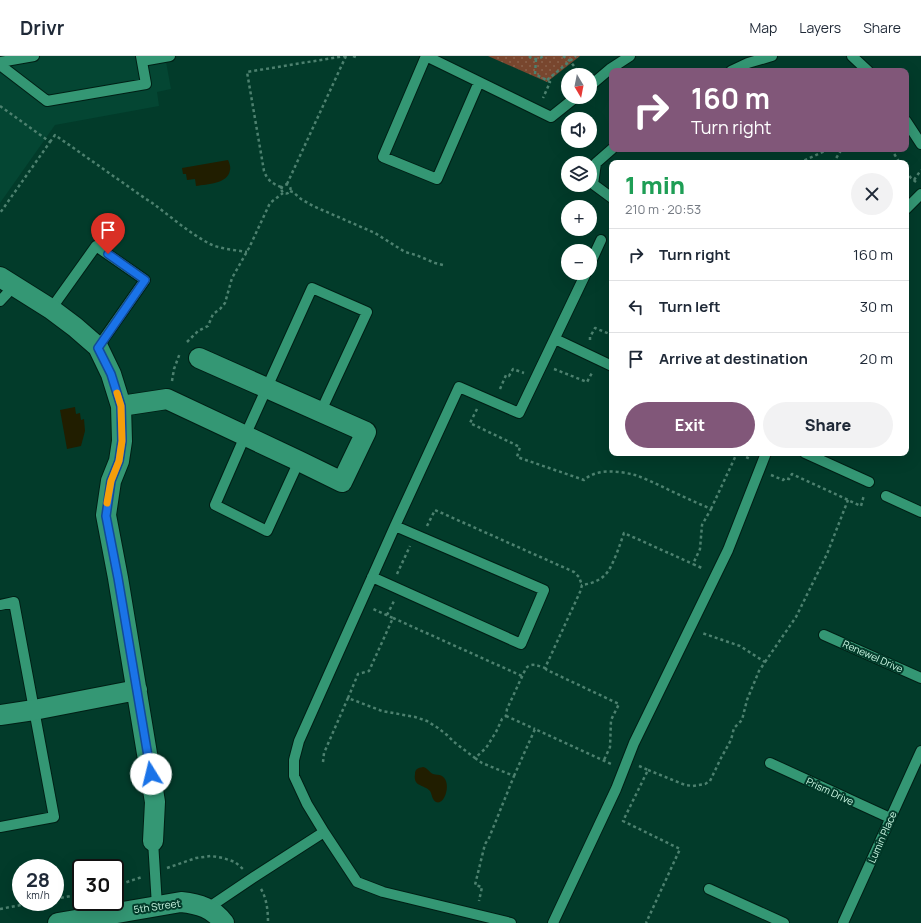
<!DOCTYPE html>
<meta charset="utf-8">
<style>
body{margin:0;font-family:Manrope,sans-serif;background:#f2f2f3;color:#1f2937;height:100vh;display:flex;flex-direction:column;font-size:15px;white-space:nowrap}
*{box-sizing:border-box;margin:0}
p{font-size:13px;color:#747a83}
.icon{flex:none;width:22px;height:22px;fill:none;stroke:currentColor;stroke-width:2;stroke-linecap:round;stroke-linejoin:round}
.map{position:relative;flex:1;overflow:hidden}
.drawer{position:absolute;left:609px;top:104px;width:300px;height:296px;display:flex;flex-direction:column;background:#fff;border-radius:8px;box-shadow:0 4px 16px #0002}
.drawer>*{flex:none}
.top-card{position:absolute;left:609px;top:12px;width:300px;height:84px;border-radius:8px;box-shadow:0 4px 16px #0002;background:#815779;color:#fff;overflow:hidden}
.needle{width:26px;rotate:170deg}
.tools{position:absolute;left:561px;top:12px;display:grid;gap:8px}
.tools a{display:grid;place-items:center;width:36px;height:36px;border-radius:50%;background:#fff;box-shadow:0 4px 16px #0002;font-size:20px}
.speed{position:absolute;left:12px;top:803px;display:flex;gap:8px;font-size:20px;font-weight:700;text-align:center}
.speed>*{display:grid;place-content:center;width:52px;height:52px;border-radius:50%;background:#fff;box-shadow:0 4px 16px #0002;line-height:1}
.speed small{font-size:10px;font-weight:400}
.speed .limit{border:2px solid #111;border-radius:6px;background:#fff;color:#111}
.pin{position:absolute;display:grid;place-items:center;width:34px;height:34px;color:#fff;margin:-41px -17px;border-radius:50% 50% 50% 0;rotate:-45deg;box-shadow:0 0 4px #0007}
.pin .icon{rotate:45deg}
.me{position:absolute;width:44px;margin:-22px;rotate:351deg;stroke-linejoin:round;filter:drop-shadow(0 0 3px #0008)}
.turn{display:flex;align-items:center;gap:14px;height:84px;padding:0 16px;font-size:18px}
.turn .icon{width:52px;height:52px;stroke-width:2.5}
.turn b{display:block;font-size:28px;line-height:34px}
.round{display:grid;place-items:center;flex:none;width:42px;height:42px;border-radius:21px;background:#f2f2f3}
.head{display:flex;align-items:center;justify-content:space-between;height:68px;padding:0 16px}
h1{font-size:24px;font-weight:800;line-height:30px;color:#1e9e55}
.primary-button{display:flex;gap:8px;margin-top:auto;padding:8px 16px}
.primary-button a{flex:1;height:46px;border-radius:24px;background:#815779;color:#fff;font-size:16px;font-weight:800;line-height:46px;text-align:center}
.primary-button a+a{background:#f2f2f3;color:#1f2937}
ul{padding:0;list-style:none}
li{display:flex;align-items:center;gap:12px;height:52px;padding:0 16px;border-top:1px solid #e0e1e3}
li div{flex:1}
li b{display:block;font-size:15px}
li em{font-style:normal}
header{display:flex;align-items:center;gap:24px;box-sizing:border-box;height:56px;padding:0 20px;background:#fff;border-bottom:1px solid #e0e1e3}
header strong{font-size:19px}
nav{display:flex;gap:22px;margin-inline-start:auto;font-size:14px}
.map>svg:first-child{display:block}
.built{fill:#044633}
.park{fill:url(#park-dots)}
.water{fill:#211e00}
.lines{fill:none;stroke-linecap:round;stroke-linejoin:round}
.service-casing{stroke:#011f15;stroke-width:12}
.minor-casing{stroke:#011f15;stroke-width:22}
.path{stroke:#4d816f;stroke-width:2.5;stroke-dasharray:3 3;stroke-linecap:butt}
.service{stroke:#349774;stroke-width:10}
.minor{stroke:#349774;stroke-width:20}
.route-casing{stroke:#114b97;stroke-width:10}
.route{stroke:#1a73e8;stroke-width:7}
.slow{stroke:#f59e0b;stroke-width:7}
.labels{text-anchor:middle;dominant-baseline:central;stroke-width:4;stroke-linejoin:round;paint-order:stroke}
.street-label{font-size:10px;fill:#cefae6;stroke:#023b2a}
</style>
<header>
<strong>Drivr</strong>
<nav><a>Map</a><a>Layers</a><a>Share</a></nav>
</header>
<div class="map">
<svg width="921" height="867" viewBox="0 0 921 867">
<defs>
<pattern id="park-dots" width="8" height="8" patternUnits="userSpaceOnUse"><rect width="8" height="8" fill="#78462e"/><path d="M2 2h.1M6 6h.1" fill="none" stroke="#8a624c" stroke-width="1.8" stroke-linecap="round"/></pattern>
</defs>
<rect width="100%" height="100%" fill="#023b2a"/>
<path class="built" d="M 0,0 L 165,0 L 171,33 L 157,36 L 159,50 L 55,69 L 0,147 Z"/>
<path class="park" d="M 488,0 L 580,0 L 547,26 Z"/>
<path class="water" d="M 228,104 C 229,106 231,111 230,114 C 228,128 207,128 196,130 L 195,123 L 187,124 L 186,118 L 183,118 L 182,112 Z
M 75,351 L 76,358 L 80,357 L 81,364 L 84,363 L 85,375 L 81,390 L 67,393 L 60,354 Z
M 423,711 C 428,712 429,716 433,718 C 436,719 439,718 442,720 C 452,726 445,750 436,746 C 432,744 432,738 430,735 C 423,728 413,731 415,718 C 415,713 418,712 423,711 Z"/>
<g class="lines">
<g class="service-casing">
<path id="service" d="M 426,0 L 383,101 L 437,123 L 479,26
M 426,0 L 551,61 L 576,41
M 852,0 L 868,15
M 142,5 L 170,0
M 0,6 L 34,0
M 0,9 L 47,45 L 146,28 L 141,0
M 731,15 L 748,7 L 772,0
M 590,30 L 610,13 L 630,0
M 906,65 L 921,88
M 612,93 L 596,107 L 593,128 L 612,142
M 906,153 L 921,138
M 590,208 L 601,184
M 0,245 L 14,230
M 51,253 L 96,190 L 145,224 L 98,291
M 555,283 L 612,310
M 805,397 L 869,426
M 299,405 L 267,475 L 215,449 L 245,380 L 312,232 L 367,256 L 321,355
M 886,440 L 921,456
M 372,521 L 521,588 L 544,534 L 395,470
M 0,549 L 14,546 L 54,761 L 0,771
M 824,579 L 921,622
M 770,707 L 890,762
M 153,785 L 157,850
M 709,833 L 784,867
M 208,852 L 254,821 L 324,776
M 511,867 L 383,836 L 357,826 L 324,776 L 307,748 L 294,720 L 294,704 L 299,685 L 395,470 L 459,331 L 519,357 L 586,217
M 553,867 L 616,733 L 634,687 L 728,494 L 766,397
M 843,867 L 921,695"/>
</g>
<g class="minor-casing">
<path id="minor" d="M 0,221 L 51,253 L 75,271 L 98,291 L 111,318 L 121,350 L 122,385 L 119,405 L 111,425 L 106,459 L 118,522 L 155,746 L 153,785
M 121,350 L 167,343 L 299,405 L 342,426 L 366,376 L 199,302
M 0,659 L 34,654 L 137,634
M 58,867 L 181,846 C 199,848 213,852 224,867"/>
</g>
<path class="path" d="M 353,0 L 356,1 L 356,0
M 529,0 C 533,4 539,4 543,0
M 563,0 L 570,5 L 581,19
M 536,3 L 535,18 L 550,26 L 543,42
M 547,24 L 576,0
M 0,50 L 50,86 L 0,157
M 50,86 L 55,79 L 146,143 L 151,146 C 170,160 189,177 210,188 C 221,193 235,194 247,196
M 891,93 L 900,107
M 799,107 L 829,93
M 833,107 L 842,93
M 906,115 L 911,122 L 916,126
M 914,124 L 921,114
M 287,128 L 346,0
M281.5 133a4.5 4.5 0 1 1 9 0a4.5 4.5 0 1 1-9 0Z
M 281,131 C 273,128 267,124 264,115 L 247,16 L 345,0
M 290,135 L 293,136 L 301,143 L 313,150 L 375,177 L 405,196 L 416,199 L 435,207 L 443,209
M 590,284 L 590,281 L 595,272 L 612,279
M 187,286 L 198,275 L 208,270 L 213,258 L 220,253 L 225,247 L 232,222 L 249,192 L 270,147 L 283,137
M 554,313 L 587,326 L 593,315
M 172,325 L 174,313 L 180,297
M 500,333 L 506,319 L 509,320 L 513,313 L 524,317
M 477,353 L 470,367 L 520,391 L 517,401 L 584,424 C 597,412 619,415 635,419 C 644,422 654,427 663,431 C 679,439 695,446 711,453 L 702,469 L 700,493 L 693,508 L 704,513
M 746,397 L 744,400 L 750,403
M 771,419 L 783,424 L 785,422 L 789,423 L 792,418 L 861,450 L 864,439
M 711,453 L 737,397
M 427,470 L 435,454 L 574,516 L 579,521 L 582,529
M 397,518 L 410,490
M 387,559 L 394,545
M 393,562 L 522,620
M 765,606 L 796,561 L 827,498 L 848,444
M 545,612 L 547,614 L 619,648 L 611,664 L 610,691 L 604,704
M 348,642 L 358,618 L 369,615 L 393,562 L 373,553
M 506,660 L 535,673
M 475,702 L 482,707 L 514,720 L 489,782 L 485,788 L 475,829 L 482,831 L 479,845
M 323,706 L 324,697 L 348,642 L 382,655 L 415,661 L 427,665 L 438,672 L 447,679 L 454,686 L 475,702 L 486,692 L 496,676 L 502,663 L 506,660 L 507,653 L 526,612 C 532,606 538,610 545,612 L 580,536 L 582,529 C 590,528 599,525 605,519 C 613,511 620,488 624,477 L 693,508
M 639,710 L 648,714 L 623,765 L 680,793 L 646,867
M 648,714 L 685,729 L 693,730 L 705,728 L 710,725 L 721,702 L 731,684 L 734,672 L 742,664 L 747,644 L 759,615 L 765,606 L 740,590 L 702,577
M 514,720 L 535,673 L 611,708
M 167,812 L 196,802 L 211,800 L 223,802 L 235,806 L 243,813
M 115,830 L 142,821
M 261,833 C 267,843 268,856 268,867
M 55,843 L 81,838
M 0,853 L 37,846"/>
<use href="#service" class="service"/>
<use href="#minor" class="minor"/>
</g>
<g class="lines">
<g class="route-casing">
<path id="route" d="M 108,198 L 145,224 L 98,292 L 111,318 L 121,350 L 122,385 L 119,405 L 111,425 L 106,460 L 118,522 L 151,718"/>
</g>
<use href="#route" class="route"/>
<path class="slow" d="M 107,447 L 111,425 L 119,405 L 122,385 L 121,350 L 117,337"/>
</g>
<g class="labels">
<g class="street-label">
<text transform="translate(873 600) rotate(24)">Renewel Drive</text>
<text transform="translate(830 735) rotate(25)">Prism Drive</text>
<text transform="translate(882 781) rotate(-66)">Lumin Place</text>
<text transform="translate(157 850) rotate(-8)">5th Street</text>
</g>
</g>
</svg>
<div class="tools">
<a><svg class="needle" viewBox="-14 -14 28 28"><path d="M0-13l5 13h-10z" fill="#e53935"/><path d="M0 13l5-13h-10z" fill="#747a83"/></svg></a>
<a><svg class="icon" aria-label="sound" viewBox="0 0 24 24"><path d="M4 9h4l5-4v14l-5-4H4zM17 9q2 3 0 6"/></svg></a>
<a><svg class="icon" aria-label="layers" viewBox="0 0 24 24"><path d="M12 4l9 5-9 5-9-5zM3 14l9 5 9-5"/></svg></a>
<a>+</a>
<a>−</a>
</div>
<div class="speed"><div>28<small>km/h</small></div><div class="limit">30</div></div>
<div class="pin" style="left:108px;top:198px;background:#d93025"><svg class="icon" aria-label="arrive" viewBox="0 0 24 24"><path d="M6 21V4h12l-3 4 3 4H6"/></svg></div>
<svg class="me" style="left:151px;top:718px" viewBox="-20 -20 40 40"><circle r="19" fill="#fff"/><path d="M0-13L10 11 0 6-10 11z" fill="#1a73e8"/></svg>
<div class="top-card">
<div class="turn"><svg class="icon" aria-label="right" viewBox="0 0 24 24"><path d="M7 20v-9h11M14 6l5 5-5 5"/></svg><div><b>160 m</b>Turn right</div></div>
</div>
<section class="drawer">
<div class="head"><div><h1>1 min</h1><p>210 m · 20:53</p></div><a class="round"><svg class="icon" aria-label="close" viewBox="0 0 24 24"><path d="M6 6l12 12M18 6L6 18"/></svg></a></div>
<ul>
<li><svg class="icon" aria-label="right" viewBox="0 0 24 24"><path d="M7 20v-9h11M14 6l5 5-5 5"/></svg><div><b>Turn right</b></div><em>160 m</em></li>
<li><svg class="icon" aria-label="left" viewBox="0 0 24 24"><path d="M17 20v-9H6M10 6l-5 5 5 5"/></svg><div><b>Turn left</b></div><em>30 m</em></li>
<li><svg class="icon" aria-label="arrive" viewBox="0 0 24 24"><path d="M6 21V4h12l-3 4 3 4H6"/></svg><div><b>Arrive at destination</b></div><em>20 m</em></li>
</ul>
<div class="primary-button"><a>Exit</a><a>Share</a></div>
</section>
</div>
